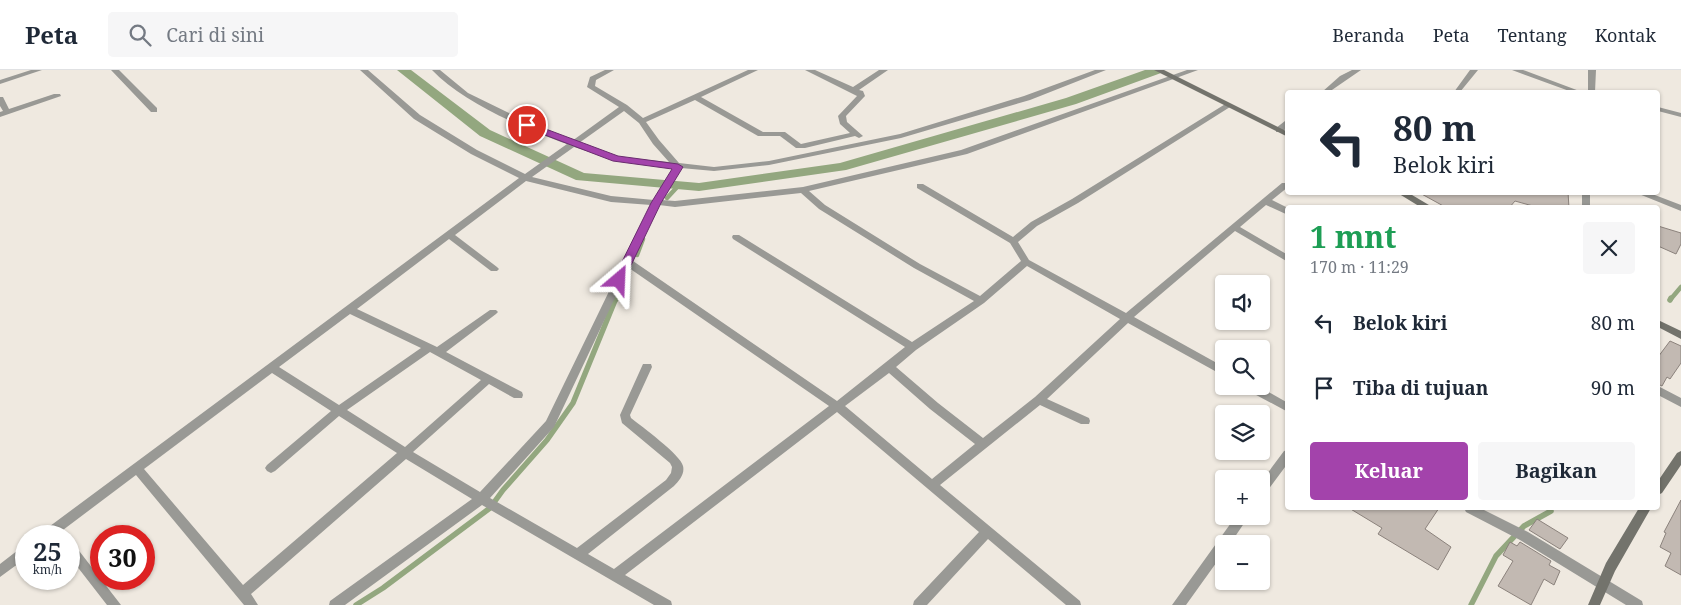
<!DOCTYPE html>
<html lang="id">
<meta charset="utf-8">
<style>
body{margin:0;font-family:"Noto Serif",serif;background:#f6f6f7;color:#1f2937;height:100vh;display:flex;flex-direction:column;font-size:19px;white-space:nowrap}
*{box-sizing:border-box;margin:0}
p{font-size:16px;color:#747a83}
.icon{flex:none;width:28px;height:28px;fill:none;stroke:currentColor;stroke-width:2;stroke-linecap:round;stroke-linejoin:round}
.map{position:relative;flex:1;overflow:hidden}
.panel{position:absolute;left:1285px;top:135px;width:375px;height:305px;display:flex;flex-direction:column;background:#fff;border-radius:5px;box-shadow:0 1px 4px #0004}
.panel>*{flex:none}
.banner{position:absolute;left:1285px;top:20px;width:375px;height:105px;border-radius:5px;box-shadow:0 1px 4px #0004;background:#fff;color:#1f2937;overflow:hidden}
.controls{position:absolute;left:1215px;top:205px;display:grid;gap:10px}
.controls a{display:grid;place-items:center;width:55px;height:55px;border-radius:5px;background:#fff;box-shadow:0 1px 4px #0004;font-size:25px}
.speed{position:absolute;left:15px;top:455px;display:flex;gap:10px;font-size:25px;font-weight:700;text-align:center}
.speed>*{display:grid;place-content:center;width:65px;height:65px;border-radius:50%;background:#fff;box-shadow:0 1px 4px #0004;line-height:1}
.speed small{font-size:12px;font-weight:400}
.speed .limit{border:8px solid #d22;background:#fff;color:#111}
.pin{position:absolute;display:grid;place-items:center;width:42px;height:42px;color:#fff;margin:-21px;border:2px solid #fff;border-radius:50%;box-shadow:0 1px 5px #0007}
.me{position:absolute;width:55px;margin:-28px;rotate:26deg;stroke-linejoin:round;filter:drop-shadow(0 0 4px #0008)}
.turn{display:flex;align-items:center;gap:18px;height:105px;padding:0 25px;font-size:22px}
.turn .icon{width:65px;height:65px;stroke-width:2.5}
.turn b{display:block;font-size:35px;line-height:42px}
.round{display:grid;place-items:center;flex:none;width:52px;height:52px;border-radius:5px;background:#f6f6f7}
.overview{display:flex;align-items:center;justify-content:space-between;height:85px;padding:0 25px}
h1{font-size:30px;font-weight:700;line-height:38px;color:#1e9e55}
.cta{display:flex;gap:10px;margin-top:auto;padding:10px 25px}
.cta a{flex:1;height:58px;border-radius:5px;background:#a343ab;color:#fff;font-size:20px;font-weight:700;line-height:58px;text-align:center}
.cta a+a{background:#f6f6f7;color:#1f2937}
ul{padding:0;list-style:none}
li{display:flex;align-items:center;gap:15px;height:65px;padding:0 25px}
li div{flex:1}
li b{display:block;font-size:19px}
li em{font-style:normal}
header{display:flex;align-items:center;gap:30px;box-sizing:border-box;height:70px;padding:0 25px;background:#fff;border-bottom:1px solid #e0e1e3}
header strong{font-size:24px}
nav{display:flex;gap:28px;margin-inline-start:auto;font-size:18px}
.search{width:350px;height:45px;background:#f6f6f7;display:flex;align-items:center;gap:12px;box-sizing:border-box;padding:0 18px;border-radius:5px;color:#747a83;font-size:19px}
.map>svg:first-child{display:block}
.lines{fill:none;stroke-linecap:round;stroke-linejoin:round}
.stream-far1{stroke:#93a77f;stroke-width:4.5}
.stream{stroke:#93a77f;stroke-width:5.5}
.canal{fill:#93a77f;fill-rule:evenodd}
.building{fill:#c2b9b2;stroke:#8b827c}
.minor{fill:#999995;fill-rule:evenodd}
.secondary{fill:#73736c;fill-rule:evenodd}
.route{fill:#a343ab;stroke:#6a2c6f}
</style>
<header>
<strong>Peta</strong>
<div class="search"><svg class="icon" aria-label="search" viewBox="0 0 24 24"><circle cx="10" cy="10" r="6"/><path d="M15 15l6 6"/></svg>Cari di sini</div>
<nav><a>Beranda</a><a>Peta</a><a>Tentang</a><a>Kontak</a></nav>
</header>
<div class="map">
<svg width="1681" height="535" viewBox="0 0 1681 535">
<rect width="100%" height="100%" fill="#efe9e0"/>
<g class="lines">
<path class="stream-far1" d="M 667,128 L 679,115
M 637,185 L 643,169
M 616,230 L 629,198
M 1670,230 L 1681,217"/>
<path class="stream" d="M 1670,230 L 1671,228
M 356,535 L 383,518 L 490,438 L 503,420 L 547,370 L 573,333 L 616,228
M 1471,535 L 1496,486 L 1524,456 L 1551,441"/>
<path class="canal" d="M 397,0 L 411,0 L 490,60 L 584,103 L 699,113 L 840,93 L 1066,28 L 1145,0 L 1163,0 L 1161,3 L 1076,34 L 846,100 L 699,121 L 576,110 L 480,66 Z"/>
</g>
<path class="building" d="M 1418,122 L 1568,122 L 1569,138 L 1540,138 L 1515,131 L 1509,138 L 1447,138 Z
M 1658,156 L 1681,163 L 1681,174 L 1676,184 L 1658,176 Z
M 1670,271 L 1681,276 L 1681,293 L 1670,309 L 1667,307 L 1662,316 L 1658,314 L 1658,287 Z
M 1681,430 L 1681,505 L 1665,496 L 1671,483 L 1660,477 L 1666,463 L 1664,462 Z
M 1349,438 L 1439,438 L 1425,459 L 1451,477 L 1438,500 L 1378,464 L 1382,458 Z
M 1537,449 L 1568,468 L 1560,479 L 1529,460 Z
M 1510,472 L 1517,476 L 1520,472 L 1551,491 L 1549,495 L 1560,501 L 1554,515 L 1544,509 L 1531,535 L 1498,516 L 1513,491 L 1503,485 Z"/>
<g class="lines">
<path class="minor" d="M 31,0 L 42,0 L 0,14 L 0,10 Z
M 111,0 L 119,0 L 157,38 L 157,42 L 151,42 Z
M 360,0 L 368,0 L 420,45 L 477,80 L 525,104 L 567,74 C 525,59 463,33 432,0 L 440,0 L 468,23 L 546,61 L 572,71 L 619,37 L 587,17 L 590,7 L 605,0 L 614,0 L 596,10 L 595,16 L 627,35 L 643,48 L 748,0 L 758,0 L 701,27 L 763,62 L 785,62 L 801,74 L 850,63 L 840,54 L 838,46 L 857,26 L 805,0 L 815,0 L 853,17 L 879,0 L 888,0 L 859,20 L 863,21 L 865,26 L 846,46 L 847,52 L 863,66 L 859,68 L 855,66 L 805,78 L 796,78 L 780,66 L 758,66 L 695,30 L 646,52 L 659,70 L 679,93 L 714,97 L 769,91 L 900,64 L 1024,26 L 1095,0 L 1106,0 L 1030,30 L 901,68 L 769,95 L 714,101 L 681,98 L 662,130 L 675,131 L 803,117 L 961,80 L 1187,0 L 1198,0 L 967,84 L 809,121 L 825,135 L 920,194 L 980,226 L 1021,191 L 1010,173 L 917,118 L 917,114 L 923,114 L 1013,167 L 1031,152 L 1072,129 L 1227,33 L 1230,33 L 1230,37 L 1078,133 L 1037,156 L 1018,172 L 1029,190 L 1126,243 L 1282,113 L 1288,113 L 1288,117 L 1272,130 L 1288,138 L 1288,145 L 1266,135 L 1240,157 L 1288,185 L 1288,192 L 1235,161 L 1134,247 L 1224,297 L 1224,306 L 1128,253 L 1047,329 L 1089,348 L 1090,351 L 1089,354 L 1081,354 L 1040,335 L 940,415 L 1080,531 L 1081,535 L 1066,535 L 988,469 L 927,535 L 913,535 L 914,531 L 979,462 L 837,342 L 625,505 L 671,531 L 672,535 L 654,535 L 482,435 L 345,535 L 329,535 L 330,531 L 472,429 L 406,389 L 251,524 L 258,535 L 244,535 L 136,405 L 55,466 L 40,466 L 42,462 L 519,108 L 471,84 L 414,49 ZM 624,41 L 639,53 L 653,74 L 669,92 L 618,87 L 579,73 ZM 574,77 L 617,91 L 674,97 L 654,130 L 611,126 L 532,107 ZM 526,111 L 611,132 L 651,135 L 546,351 L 480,422 L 413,382 L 489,314 L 514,328 L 522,328 L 523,325 L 522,322 L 446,282 L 496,244 L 498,242 L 496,240 L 490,240 L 437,277 L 357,239 L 449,169 L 491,201 L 497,201 L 499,199 L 497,197 L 455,165 ZM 801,123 L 819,139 L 914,198 L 974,231 L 912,272 L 739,165 L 733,165 L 732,167 L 733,169 L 905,277 L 837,331 L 633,191 L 659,135 L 675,137 ZM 1027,196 L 1120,249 L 1035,327 L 983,368 L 938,333 L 896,297 L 916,280 L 984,233 ZM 629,198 L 829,336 L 614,499 L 588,484 L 674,416 C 679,411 685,404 683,396 C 681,385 641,356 631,348 L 630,345 L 652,297 L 651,294 L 643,294 L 620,345 L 622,353 L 670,393 L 672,397 L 671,403 L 666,410 L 577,478 L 490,428 L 554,357 ZM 350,244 L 421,278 L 339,335 L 279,297 ZM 430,282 L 481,310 L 405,377 L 347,340 ZM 272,303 L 331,341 L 267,395 L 265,398 L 267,401 L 271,403 L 275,401 L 339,346 L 397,383 L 243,515 L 144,399 ZM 889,303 L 930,339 L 975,374 L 932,409 L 845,336 Z
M 1352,0 L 1361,0 L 1329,22 L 1322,22 L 1340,6 Z
M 1470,0 L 1478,0 L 1460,22 L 1454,22 Z
M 1512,0 L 1523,0 L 1582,22 L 1572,22 Z
M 1588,0 L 1596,0 L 1595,22 L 1588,22 Z
M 54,24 L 60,24 L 61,26 L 0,47 L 0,42 L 3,41 L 0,36 L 0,27 L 3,27 L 9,39 Z
M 1658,37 L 1681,43 L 1681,47 L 1658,41 Z
M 1285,51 L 1288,51 L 1288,57 L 1282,62 L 1276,62 L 1276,58 Z
M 1582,122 L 1590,122 L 1590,138 L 1582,138 Z
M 1634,122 L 1647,122 L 1681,135 L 1681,141 Z
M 1244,316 L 1258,316 L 1288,333 L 1288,342 L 1245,319 Z
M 1658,316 L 1681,328 L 1681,337 L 1658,325 Z
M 1288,380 L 1288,393 L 1265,424 L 1261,426 L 1261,412 L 1284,381 Z
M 1464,438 L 1480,438 L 1528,462 L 1642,531 L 1643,535 L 1626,535 L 1520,470 L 1466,442 Z
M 1236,446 L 1249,446 L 1230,474 L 1224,474 L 1224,482 L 1186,535 L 1172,535 Z
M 69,472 L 73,473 L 121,535 L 107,535 L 69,486 Z
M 26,476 L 26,488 L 0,507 L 0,494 L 22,477 Z"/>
<path class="secondary" d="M 1154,0 L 1164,0 L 1288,62 L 1288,67 Z
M 1396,122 L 1407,122 L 1434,138 L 1422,138 Z
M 1658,250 L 1681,261 L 1681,269 L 1658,257 Z
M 1681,381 L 1681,395 L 1662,423 L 1658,425 L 1658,411 L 1677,383 Z
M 1639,438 L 1651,438 L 1615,501 L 1600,535 L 1588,535 L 1606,493 Z"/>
</g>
<path class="route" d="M 527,52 L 618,86 L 678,94 L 683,97 L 661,133 L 623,212 L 615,212 L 613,210 L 651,133 L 672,99 L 613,91 L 524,57 L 524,53 Z"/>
</svg>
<div class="controls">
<a><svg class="icon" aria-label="sound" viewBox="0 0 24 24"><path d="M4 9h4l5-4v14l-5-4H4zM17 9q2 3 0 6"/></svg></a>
<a><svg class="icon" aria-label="search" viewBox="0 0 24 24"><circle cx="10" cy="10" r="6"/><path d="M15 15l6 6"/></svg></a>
<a><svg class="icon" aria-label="layers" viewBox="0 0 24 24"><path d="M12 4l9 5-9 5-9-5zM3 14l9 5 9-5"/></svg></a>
<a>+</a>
<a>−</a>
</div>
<div class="speed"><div>25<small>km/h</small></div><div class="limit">30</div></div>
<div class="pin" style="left:527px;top:55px;background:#d93025"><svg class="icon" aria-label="arrive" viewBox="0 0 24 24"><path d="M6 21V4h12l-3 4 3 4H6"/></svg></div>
<svg class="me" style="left:619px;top:210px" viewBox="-20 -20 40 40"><path d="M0-17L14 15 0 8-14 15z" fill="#a343ab" stroke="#fff" stroke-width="4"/></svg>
<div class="banner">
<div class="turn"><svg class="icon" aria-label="left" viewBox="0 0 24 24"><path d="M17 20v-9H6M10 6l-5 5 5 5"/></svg><div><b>80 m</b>Belok kiri</div></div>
</div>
<section class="panel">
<div class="overview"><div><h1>1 mnt</h1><p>170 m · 11:29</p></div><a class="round"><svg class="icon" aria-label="close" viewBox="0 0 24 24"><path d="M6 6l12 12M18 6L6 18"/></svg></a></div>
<ul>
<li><svg class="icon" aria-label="left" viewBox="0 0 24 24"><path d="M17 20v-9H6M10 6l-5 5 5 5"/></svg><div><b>Belok kiri</b></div><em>80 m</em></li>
<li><svg class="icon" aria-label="arrive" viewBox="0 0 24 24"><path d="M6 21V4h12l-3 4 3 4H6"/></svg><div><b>Tiba di tujuan</b></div><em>90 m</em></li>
</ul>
<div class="cta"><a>Keluar</a><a>Bagikan</a></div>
</section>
</div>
